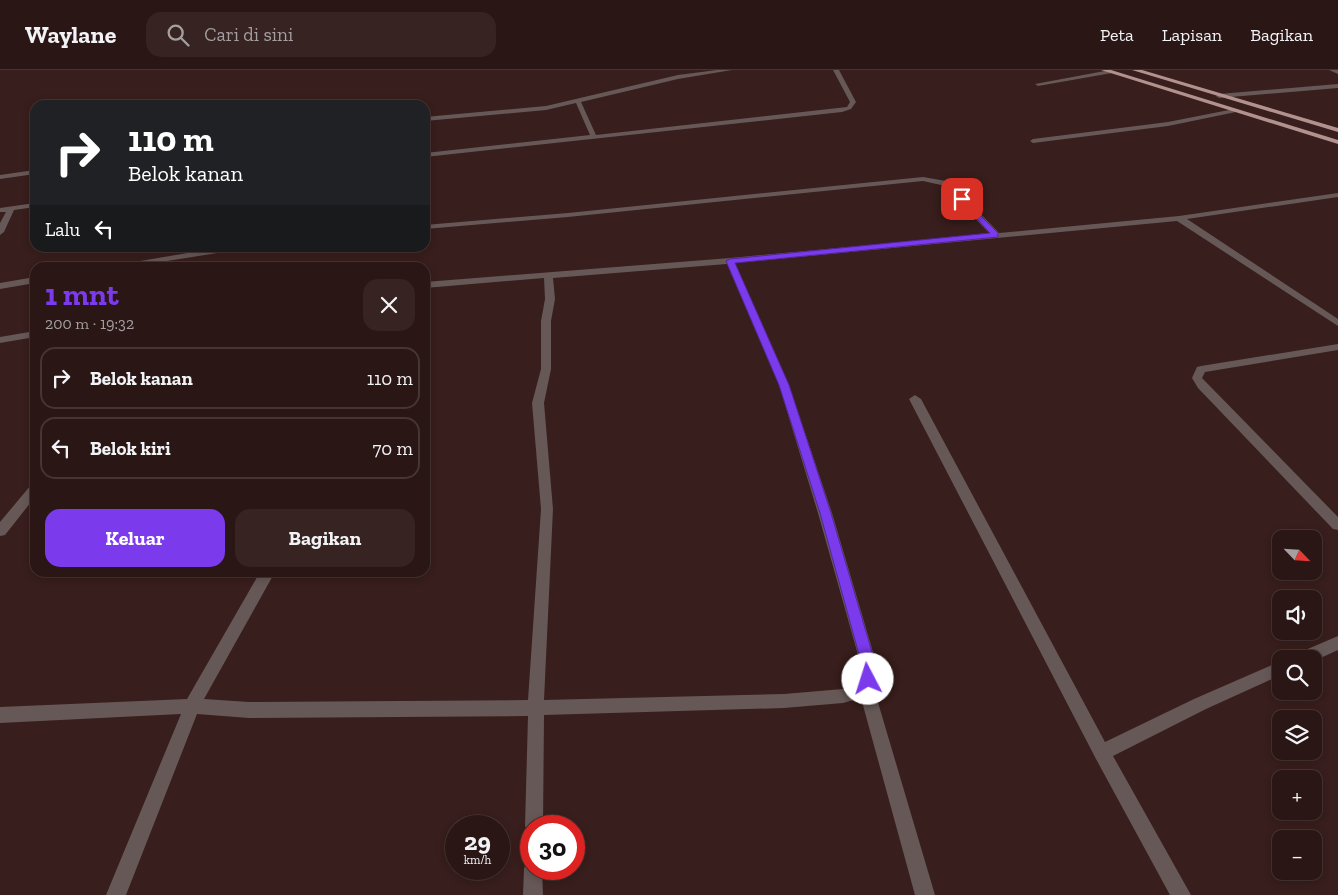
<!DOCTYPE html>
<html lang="id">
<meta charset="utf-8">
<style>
body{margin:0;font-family:"Zilla Slab",serif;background:#362322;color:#f1f3f6;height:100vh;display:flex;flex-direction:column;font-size:19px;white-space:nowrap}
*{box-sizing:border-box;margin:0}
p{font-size:16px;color:#a59fa0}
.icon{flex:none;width:28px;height:28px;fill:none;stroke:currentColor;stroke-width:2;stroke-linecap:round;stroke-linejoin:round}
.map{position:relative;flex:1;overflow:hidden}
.drawer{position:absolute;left:30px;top:192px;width:400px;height:315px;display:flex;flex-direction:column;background:#2a1615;border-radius:15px;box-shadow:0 2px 8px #0003,0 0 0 1px #463534}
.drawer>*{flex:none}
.top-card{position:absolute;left:30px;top:30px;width:400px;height:152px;border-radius:15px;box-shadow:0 2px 8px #0003,0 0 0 1px #463534;background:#202124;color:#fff;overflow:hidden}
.needle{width:32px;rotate:115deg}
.fabs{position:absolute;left:1272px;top:460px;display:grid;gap:10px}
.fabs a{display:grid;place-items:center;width:50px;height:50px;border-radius:10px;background:#2a1615;box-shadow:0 2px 8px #0003,0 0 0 1px #463534;font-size:25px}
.speed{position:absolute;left:445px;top:745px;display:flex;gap:10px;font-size:25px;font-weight:700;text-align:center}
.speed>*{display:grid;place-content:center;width:65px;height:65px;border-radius:50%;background:#2a1615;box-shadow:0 2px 8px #0003,0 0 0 1px #463534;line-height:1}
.speed small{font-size:12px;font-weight:400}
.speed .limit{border:8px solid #d22;background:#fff;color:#111}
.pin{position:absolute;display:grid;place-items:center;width:42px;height:42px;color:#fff;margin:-21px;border-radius:10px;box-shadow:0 2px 8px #0006}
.me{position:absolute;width:55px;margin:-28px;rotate:355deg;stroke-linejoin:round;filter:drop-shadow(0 0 4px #0008)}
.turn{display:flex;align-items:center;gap:18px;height:105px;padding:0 15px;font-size:22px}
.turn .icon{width:65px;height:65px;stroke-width:2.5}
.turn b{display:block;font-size:35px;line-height:42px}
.then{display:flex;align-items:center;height:48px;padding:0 15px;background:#0003;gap:10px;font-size:19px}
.round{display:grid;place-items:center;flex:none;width:52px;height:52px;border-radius:15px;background:#362322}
.summary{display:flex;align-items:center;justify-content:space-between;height:85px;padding:0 15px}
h1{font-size:30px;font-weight:700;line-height:38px;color:#7c3aed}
.action{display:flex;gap:10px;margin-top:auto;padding:10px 15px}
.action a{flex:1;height:58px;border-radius:15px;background:#7c3aed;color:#fff;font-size:20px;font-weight:700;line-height:58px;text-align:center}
.action a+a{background:#362322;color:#f1f3f6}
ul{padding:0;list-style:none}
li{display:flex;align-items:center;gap:15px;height:62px;margin:0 10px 8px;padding:0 5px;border:2px solid #463534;border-radius:15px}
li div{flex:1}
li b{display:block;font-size:19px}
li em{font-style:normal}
header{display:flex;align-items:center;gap:30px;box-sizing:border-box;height:70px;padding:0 25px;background:#2a1615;border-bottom:1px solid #463534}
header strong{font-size:24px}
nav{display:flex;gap:28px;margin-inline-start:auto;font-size:18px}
.search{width:350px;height:45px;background:#362322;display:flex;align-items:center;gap:12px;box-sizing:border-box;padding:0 18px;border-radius:15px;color:#a59fa0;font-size:19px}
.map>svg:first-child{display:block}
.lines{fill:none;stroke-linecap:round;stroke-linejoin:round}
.service{fill:#665856;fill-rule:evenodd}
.minor{fill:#665856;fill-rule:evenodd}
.trunk{fill:#b2928e;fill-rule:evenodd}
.route{fill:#7c3aed;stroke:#51269a}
</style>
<header>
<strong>Waylane</strong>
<div class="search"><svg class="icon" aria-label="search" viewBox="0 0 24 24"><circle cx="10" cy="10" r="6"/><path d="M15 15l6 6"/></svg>Cari di sini</div>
<nav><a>Peta</a><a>Lapisan</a><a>Bagikan</a></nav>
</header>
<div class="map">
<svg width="1338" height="825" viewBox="0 0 1338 825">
<rect width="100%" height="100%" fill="#381e1c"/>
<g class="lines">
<path class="service" d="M 1110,0 L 1112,3 L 1038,16 L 1035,14 Z
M 1234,39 L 1237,41 L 1236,42 L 1168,56 L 1033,73 L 1030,71 L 1033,69 L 1168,52 Z"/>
<path class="minor" d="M 717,0 L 732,0 L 678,9 L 581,32 L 596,65 L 847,37 L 850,32 L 833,0 L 839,0 L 856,32 L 851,39 L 842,42 L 425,87 L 425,83 L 590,65 L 576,33 L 546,40 L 425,51 L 425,47 L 546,36 L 678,5 Z
M 1329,0 L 1338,0 L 1338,4 Z
M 1338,14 L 1338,18 L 1219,28 L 1216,26 L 1219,24 Z
M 35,100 L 35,104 L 0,109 L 0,105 Z
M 923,107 L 946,111 L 954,116 L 999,163 L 1179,146 L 1338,123 L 1338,127 L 1187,149 L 1338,249 L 1338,256 L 1177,151 L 735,193 L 789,315 L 832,443 L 878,599 L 874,619 L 935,825 L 915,825 L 861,628 L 843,633 L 784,638 L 544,645 L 543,756 L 531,756 L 531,764 L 528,762 L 525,756 L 528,646 L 249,648 L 197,644 L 126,825 L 106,825 L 181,644 L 0,653 L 0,637 L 187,629 L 260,502 L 275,502 L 204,629 L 249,632 L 528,630 L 541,439 L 532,333 L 541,299 L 541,251 L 545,229 L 544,208 L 425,218 L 425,212 L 730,188 L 990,164 L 948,120 L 941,115 L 923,111 L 568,147 L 425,159 L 425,155 L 568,143 ZM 727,194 L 779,315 L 818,443 L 862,599 L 859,614 L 843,619 L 784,624 L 544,630 L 553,439 L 544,333 L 551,299 L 551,251 L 555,229 L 553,208 Z
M 35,133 L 35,137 L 14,140 L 4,162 L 0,165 L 0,153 L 6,142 L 0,142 L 0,138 Z
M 217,178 L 234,178 L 230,181 L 123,198 L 99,198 Z
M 35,207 L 35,213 L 0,219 L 0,213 Z
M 35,261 L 35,267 L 0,273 L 0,267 Z
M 1338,274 L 1338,280 L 1205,302 L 1202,308 L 1338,447 L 1338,460 L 1333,459 L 1198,318 L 1192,308 L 1197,297 L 1201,296 Z
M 915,325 L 921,329 L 1105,672 L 1194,629 L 1281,591 L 1281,605 L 1206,639 L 1113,686 L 1191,825 L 1170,825 L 1096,689 L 909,329 Z
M 35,413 L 35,427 L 5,465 L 0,466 L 0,452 L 31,415 Z
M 1338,566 L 1338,580 L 1314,591 L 1314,589 L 1293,589 L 1296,584 Z
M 531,790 L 531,799 L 542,799 L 543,825 L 523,825 L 524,799 L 526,792 Z"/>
<path class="trunk" d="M 1101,0 L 1111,0 L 1338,70 L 1338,74 Z
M 1132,0 L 1142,0 L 1338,58 L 1338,62 Z"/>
</g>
<path class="route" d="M 962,127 L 998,163 L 998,167 L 735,193 L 789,315 L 831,443 L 877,599 L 873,614 L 868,616 L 863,614 L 861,609 L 863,599 L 820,443 L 779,315 L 726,191 L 730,189 L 990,163 L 960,131 L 959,129 Z"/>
</svg>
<div class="fabs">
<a><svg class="needle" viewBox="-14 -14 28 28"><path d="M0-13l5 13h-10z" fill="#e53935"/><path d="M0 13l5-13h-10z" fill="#a59fa0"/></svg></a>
<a><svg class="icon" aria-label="sound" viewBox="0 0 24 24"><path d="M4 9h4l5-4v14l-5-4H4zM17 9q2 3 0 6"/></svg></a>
<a><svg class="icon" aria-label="search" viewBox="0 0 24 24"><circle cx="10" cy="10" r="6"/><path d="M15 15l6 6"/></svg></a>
<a><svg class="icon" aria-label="layers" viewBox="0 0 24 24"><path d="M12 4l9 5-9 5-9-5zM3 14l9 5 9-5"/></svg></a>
<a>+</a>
<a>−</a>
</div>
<div class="speed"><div>29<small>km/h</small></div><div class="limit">30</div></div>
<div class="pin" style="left:962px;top:129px;background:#d93025"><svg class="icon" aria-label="arrive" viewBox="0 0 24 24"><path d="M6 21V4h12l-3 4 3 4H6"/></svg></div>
<svg class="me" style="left:868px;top:609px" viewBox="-20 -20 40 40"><circle r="19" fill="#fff"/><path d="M0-13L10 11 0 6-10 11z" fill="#7c3aed"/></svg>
<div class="top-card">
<div class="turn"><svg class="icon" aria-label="right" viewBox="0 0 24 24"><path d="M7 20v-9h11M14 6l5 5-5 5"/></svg><div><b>110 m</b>Belok kanan</div></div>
<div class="then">Lalu<svg class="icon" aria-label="left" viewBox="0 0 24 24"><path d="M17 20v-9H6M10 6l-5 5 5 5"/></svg></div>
</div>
<section class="drawer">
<div class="summary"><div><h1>1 mnt</h1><p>200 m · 19:32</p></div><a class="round"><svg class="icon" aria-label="close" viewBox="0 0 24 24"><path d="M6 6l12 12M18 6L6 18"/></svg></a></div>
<ul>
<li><svg class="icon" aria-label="right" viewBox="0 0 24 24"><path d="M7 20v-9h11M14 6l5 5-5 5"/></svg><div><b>Belok kanan</b></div><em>110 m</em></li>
<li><svg class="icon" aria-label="left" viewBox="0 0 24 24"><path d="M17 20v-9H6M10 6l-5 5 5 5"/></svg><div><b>Belok kiri</b></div><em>70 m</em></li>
</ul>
<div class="action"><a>Keluar</a><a>Bagikan</a></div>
</section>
</div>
